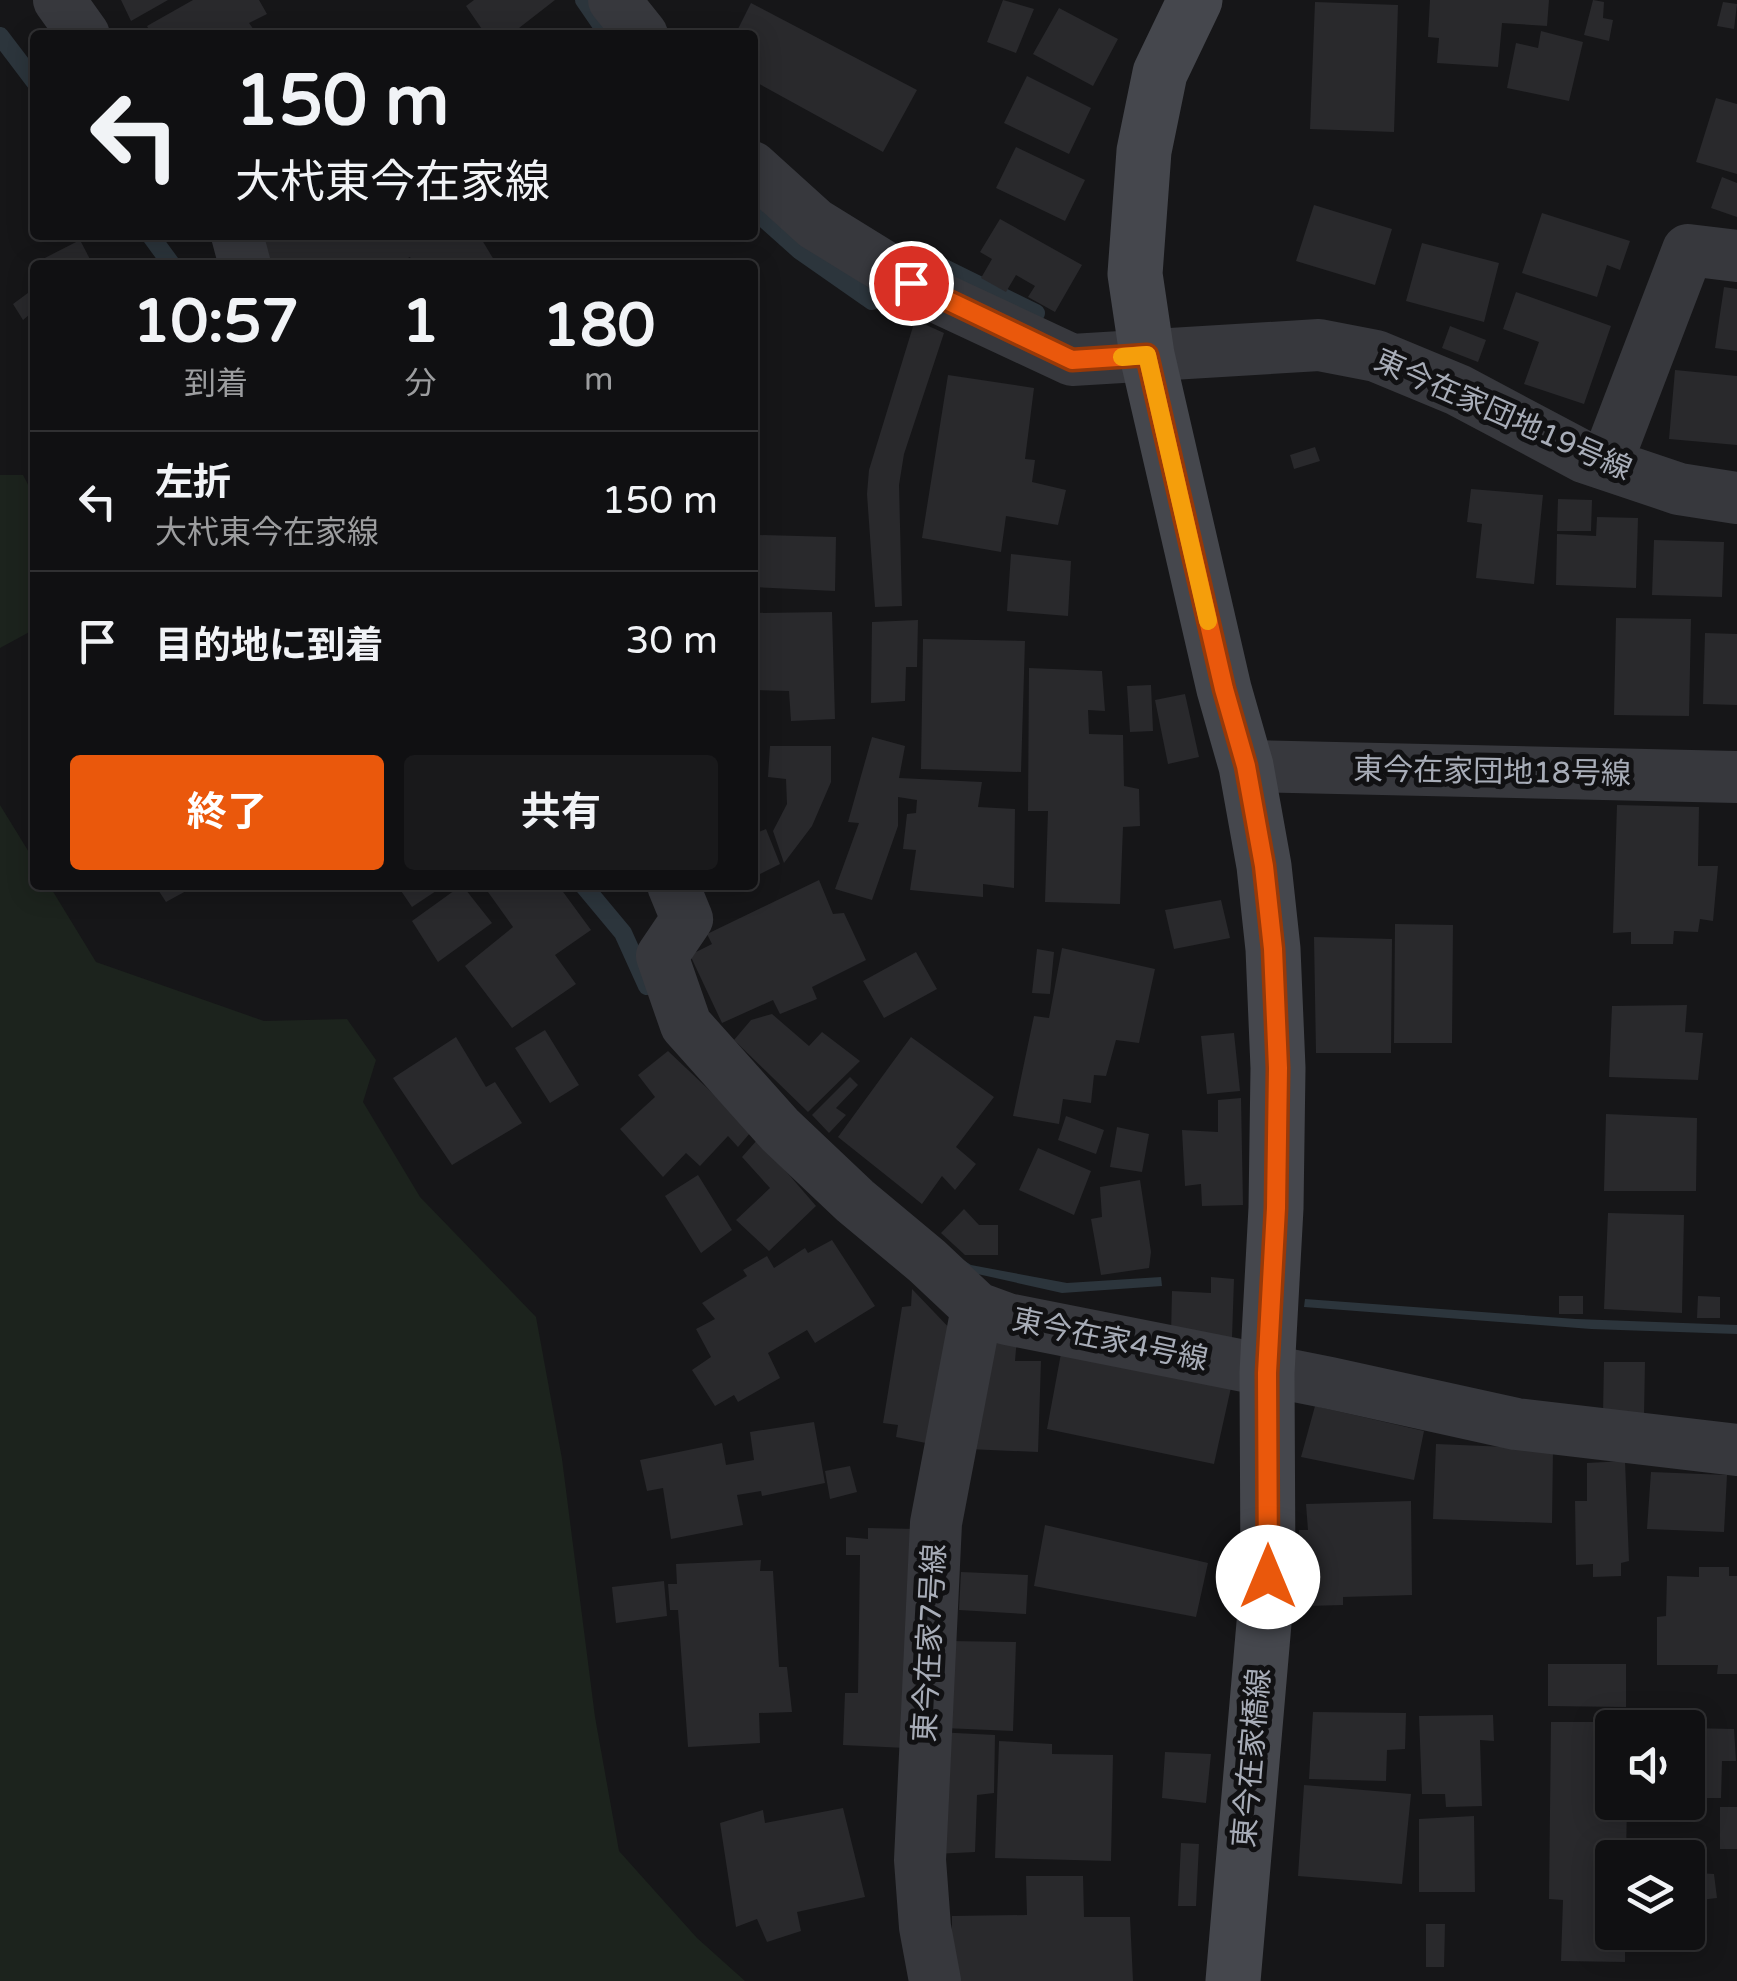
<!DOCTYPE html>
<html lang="ja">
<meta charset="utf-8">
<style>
body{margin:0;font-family:"Varela Round","Noto Sans JP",sans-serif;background:#19191b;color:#f1f3f6;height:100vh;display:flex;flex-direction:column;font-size:38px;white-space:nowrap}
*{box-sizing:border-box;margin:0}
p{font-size:32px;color:#9c9d9f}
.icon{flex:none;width:55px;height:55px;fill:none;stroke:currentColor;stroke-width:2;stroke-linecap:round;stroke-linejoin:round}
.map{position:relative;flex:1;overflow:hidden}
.details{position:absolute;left:30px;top:260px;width:728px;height:630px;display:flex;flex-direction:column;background:#101012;border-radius:10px;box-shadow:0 5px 25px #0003,0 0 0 2px #303032}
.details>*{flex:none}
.top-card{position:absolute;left:30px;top:30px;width:728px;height:210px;border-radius:10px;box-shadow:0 5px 25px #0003,0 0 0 2px #303032;background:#101012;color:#f1f3f6;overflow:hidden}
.fabs{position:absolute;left:1595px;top:1710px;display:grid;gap:20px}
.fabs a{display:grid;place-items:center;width:110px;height:110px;border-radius:10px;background:#101012;box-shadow:0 5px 25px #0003,0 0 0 2px #303032;font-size:50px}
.pin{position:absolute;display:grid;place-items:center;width:85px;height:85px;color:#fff;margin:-42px;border:5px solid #fff;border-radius:50%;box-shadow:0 2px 10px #0007}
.me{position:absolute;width:110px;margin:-55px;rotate:0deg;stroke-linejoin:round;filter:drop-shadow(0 0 8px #0008)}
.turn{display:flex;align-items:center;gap:35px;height:210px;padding:0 40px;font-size:45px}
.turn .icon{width:130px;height:130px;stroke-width:2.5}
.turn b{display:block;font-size:70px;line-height:85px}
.eta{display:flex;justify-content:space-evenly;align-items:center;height:170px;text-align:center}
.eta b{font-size:60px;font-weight:700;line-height:70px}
.primary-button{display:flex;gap:20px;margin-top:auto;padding:20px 40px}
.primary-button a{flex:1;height:115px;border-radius:10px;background:#ea580c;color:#fff;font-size:40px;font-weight:700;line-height:115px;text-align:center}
.primary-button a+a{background:#19191b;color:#f1f3f6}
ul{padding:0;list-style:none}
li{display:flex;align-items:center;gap:30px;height:140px;padding:0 40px;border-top:2px solid #303032}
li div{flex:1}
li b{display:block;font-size:38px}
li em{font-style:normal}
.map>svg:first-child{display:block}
.green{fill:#1c231d}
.water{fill:#2c353c}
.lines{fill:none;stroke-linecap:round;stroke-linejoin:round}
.stream{stroke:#2c353c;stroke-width:18}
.building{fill:#29292c}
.street{stroke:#37383d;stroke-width:52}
.secondary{stroke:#45474d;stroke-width:55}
.route-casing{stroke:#983908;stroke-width:25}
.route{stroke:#ea580c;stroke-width:18}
.slow{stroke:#f59e0b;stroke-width:18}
.labels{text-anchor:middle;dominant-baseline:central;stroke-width:10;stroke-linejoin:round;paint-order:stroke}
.street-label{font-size:30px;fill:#a8adb8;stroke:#111113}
</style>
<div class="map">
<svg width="1737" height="1981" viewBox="0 0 1737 1981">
<rect width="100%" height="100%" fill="#161618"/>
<path class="green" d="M 0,475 L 23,475 L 35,498 L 35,629 L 0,648 Z
M 0,805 L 35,862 L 35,885 L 49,885 L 96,962 L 264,1021 L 347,1019 L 376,1060 L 363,1102 L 420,1197 L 536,1317 L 562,1459 L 595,1717 L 619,1851 L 697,1938 L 745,1981 L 0,1981 Z"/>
<path class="water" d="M 722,1040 L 934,1241 L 971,1265 L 1067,1283 L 1161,1277 L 1162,1286 L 1062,1293 L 964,1271 L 735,1066 Z
M 1305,1299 L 1576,1319 L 1737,1325 L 1737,1334 L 1591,1329 L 1304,1307 Z"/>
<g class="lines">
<path class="stream" d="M 584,0 L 608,35
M 0,36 L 35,82
M 752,208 L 799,250 L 872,301
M 150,235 L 172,265
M 924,258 L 1036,313
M 583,885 L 623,933 L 647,986"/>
</g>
<path class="building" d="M 121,0 L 168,0 L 131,21 Z
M 193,0 L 259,0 L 267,14 L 249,23 L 254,30 L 245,35 L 152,35 L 147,26 Z
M 474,0 L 555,0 L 510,35 L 486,35 L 466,6 Z
M 1003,0 L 1034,9 L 1016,53 L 987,42 Z
M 1430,0 L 1549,0 L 1547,26 L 1502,23 L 1498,67 L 1437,63 L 1439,38 L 1428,37 Z
M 1593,0 L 1604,2 L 1603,18 L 1613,20 L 1609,41 L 1584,35 Z
M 1315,2 L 1398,5 L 1394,132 L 1310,129 Z
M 1723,2 L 1737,4 L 1734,29 L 1717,26 Z
M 751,3 L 917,90 L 883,152 L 752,80 L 752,35 L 735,35 Z
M 1059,8 L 1118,39 L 1093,86 L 1033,54 Z
M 1541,31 L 1583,42 L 1569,101 L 1507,88 L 1516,43 L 1538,48 Z
M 1027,76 L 1091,108 L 1069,154 L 1004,123 Z
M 1716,98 L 1737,104 L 1737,174 L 1696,162 Z
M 1016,147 L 1085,180 L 1065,221 L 996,188 Z
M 1722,177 L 1737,183 L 1737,217 L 1711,208 Z
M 1314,205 L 1392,229 L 1375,285 L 1296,261 Z
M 1542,213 L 1630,241 L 1620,270 L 1607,265 L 1597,297 L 1522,273 Z
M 1000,219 L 1082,265 L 1055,312 L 1028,297 L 1035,286 L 1016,275 L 1006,292 L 981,278 L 992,259 L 980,252 Z
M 256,235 L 479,235 L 497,265 L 414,265 L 410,257 L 394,265 L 266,265 Z
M 80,240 L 93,265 L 39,265 L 37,262 Z
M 1422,243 L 1499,263 L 1484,322 L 1406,301 Z
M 1724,287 L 1737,289 L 1737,351 L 1715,348 Z
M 32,290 L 35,295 L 35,310 L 23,320 L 13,304 Z
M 1516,292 L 1611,326 L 1584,404 L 1524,384 L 1539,342 L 1503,329 Z
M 915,320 L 944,333 L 904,454 L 899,485 L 902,606 L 875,607 L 867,494 L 869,470 Z
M 1450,326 L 1486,340 L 1478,362 L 1442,348 Z
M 1675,370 L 1737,376 L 1737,445 L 1669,439 Z
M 948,375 L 1034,388 L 1025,459 L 1035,460 L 1032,482 L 1066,490 L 1058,525 L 1006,516 L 1001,552 L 922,538 Z
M 1315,447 L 1320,461 L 1294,469 L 1290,455 Z
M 1471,489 L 1543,495 L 1534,584 L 1476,578 L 1482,524 L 1467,522 Z
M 1558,499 L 1592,500 L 1591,531 L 1557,531 Z
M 1597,517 L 1638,518 L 1636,588 L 1556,585 L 1557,534 L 1596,536 Z
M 752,522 L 758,522 L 759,535 L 836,537 L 835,591 L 752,587 Z
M 1654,540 L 1724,542 L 1722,597 L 1652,595 Z
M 1011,554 L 1071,561 L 1068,616 L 1007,611 Z
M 832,612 L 835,719 L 791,721 L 789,691 L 752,690 L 752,613 Z
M 1616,618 L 1691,619 L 1689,716 L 1614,715 Z
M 918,620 L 917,667 L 906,667 L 905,701 L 871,703 L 872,622 Z
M 1705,633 L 1737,634 L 1737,705 L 1703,704 Z
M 923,639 L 1025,641 L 1021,772 L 921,769 Z
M 1029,668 L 1102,671 L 1105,711 L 1088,710 L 1089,734 L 1123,735 L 1124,786 L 1139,789 L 1140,826 L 1123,827 L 1120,904 L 1045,902 L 1048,811 L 1028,811 Z
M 1151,685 L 1153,731 L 1130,732 L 1127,686 Z
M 1185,694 L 1199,757 L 1168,764 L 1155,700 Z
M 872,737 L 905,746 L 899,778 L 982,782 L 978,807 L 1015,809 L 1014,888 L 983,884 L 983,897 L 910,890 L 916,850 L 903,849 L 907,814 L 916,813 L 917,800 L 898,797 L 898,826 L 872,900 L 835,889 L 859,823 L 848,822 Z
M 770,746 L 831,746 L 831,782 L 812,826 L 784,863 L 773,831 L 787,804 L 786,779 L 768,777 Z
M 1617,805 L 1699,807 L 1698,866 L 1718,866 L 1713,921 L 1700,919 L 1698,932 L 1674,931 L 1673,944 L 1631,944 L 1631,932 L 1613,933 Z
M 766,829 L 780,864 L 752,878 L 752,835 Z
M 819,880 L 833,914 L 844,913 L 866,960 L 812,987 L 817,999 L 780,1014 L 773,1000 L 722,1023 L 690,955 L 712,944 L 707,934 Z
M 155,885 L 197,885 L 166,902 Z
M 397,885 L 445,885 L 412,907 Z
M 462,885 L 492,923 L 438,962 L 412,921 Z
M 483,885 L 558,885 L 591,930 L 555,955 L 576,984 L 512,1028 L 465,966 L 513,927 Z
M 1221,900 L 1230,938 L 1174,949 L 1165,910 Z
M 1395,924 L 1453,925 L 1452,1043 L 1394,1043 Z
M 1314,937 L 1392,939 L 1391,1053 L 1316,1053 Z
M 1062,948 L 1155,969 L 1139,1043 L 1116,1040 L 1106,1076 L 1094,1075 L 1091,1103 L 1063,1099 L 1059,1124 L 1013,1116 L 1034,1016 L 1049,1018 Z
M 1037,949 L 1054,952 L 1050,994 L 1032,993 Z
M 916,952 L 937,989 L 884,1018 L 863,981 Z
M 1687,1005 L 1685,1032 L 1703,1033 L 1698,1080 L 1609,1077 L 1612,1006 Z
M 772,1014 L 809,1046 L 822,1032 L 860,1061 L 808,1112 L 734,1040 L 751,1020 Z
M 545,1030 L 579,1085 L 550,1103 L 515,1048 Z
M 1234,1033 L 1240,1091 L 1207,1094 L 1201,1036 Z
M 456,1037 L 486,1087 L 495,1082 L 522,1123 L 452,1165 L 393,1078 Z
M 911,1037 L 994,1097 L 956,1147 L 976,1164 L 955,1190 L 942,1176 L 922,1204 L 838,1137 Z
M 668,1051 L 743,1122 L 750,1133 L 738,1147 L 728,1136 L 700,1166 L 686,1153 L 663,1177 L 620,1129 L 655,1097 L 638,1075 Z
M 850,1077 L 858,1085 L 836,1108 L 846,1115 L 829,1133 L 812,1115 Z
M 1241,1098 L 1243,1205 L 1202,1206 L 1201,1184 L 1185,1186 L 1182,1130 L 1218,1132 L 1218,1100 Z
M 1606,1114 L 1697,1118 L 1696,1191 L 1604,1191 Z
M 1066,1116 L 1104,1130 L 1096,1154 L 1058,1140 Z
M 1117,1127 L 1149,1134 L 1142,1172 L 1110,1167 Z
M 758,1139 L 816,1206 L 769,1251 L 736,1220 L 770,1188 L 742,1157 Z
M 1038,1148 L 1091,1171 L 1074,1215 L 1019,1190 Z
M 698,1175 L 732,1230 L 701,1253 L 665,1196 Z
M 1140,1180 L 1151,1252 L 1149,1268 L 1101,1275 L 1091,1219 L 1102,1217 L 1100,1187 Z
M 964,1209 L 979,1225 L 998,1225 L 998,1255 L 965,1255 L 941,1233 Z
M 1608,1213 L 1684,1215 L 1682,1313 L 1604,1309 Z
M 832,1240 L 875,1306 L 815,1343 L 807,1330 L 768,1353 L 780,1378 L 738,1402 L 734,1395 L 715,1406 L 692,1370 L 711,1357 L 696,1329 L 715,1319 L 702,1303 L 747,1276 L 743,1270 L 767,1256 L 774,1268 L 805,1248 L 808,1253 Z
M 1211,1277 L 1234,1279 L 1232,1338 L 1171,1335 L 1172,1291 L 1211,1293 Z
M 912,1289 L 955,1334 L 926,1443 L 896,1437 L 898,1425 L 883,1423 L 902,1307 L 911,1306 Z
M 1559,1296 L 1583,1296 L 1583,1314 L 1559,1314 Z
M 1698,1296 L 1720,1297 L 1720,1318 L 1697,1318 Z
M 985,1336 L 1017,1337 L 1015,1361 L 1041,1361 L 1038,1452 L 968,1449 Z
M 1062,1348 L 1232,1383 L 1214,1464 L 1047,1429 Z
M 1604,1362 L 1645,1362 L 1644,1415 L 1603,1414 Z
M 1315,1406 L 1424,1431 L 1414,1480 L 1301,1457 Z
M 814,1422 L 825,1483 L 762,1496 L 761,1491 L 737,1495 L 743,1525 L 671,1539 L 663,1488 L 647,1491 L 640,1460 L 722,1443 L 726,1465 L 754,1460 L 750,1432 Z
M 1436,1444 L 1553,1449 L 1552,1523 L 1433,1519 Z
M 1625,1461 L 1629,1561 L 1621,1563 L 1621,1576 L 1593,1577 L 1593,1564 L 1576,1565 L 1575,1501 L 1587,1501 L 1587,1463 Z
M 850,1466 L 857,1492 L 830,1499 L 825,1471 Z
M 1651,1472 L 1727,1475 L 1724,1532 L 1647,1529 Z
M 1411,1501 L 1412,1595 L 1343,1597 L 1343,1605 L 1307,1606 L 1307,1558 L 1298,1559 L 1299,1530 L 1308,1530 L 1306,1504 Z
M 1045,1525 L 1208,1563 L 1196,1617 L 1034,1586 Z
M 868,1528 L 917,1529 L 906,1748 L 843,1745 L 845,1693 L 858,1693 L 860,1555 L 846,1555 L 846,1537 L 868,1539 Z
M 761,1560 L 760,1571 L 773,1571 L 779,1667 L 787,1667 L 792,1712 L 759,1713 L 760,1743 L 688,1747 L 678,1610 L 670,1610 L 668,1584 L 677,1584 L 676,1564 Z
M 1699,1567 L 1729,1567 L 1729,1576 L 1737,1576 L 1737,1674 L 1717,1674 L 1718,1665 L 1657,1665 L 1657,1617 L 1666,1616 L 1667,1576 L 1699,1577 Z
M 961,1572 L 1028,1575 L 1026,1614 L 959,1610 Z
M 664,1581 L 667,1616 L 616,1623 L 612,1587 Z
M 948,1641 L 1016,1642 L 1013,1731 L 944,1728 Z
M 1548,1664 L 1626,1664 L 1626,1707 L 1548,1706 Z
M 1313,1712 L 1406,1713 L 1405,1749 L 1387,1750 L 1386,1781 L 1309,1779 Z
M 1493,1715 L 1494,1741 L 1480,1740 L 1482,1806 L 1446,1807 L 1445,1794 L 1422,1794 L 1419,1716 Z
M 1551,1722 L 1628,1722 L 1628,1728 L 1612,1728 L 1612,1802 L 1627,1802 L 1626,1858 L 1612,1858 L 1612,1932 L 1625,1932 L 1625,1962 L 1561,1961 L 1563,1900 L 1549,1899 Z
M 1688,1728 L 1734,1729 L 1736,1761 L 1722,1761 L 1721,1798 L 1704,1798 L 1703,1811 L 1669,1811 L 1669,1802 L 1688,1802 Z
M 936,1732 L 995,1735 L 994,1793 L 977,1795 L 975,1852 L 934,1854 Z
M 999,1741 L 1052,1744 L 1052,1754 L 1113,1755 L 1111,1861 L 995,1858 Z
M 1165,1752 L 1211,1754 L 1206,1803 L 1162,1798 Z
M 1304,1785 L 1411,1794 L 1402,1884 L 1298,1876 Z
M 1720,1807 L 1737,1807 L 1737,1849 L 1720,1849 Z
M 843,1808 L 865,1897 L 797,1912 L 801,1931 L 767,1942 L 757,1919 L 736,1927 L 720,1823 L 763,1810 L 765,1823 Z
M 1474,1816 L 1475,1892 L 1419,1892 L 1419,1819 Z
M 1181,1843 L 1199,1844 L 1196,1906 L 1178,1906 Z
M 1698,1853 L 1698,1873 L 1714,1874 L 1717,1898 L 1700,1900 L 1699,1929 L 1688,1929 L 1688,1858 L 1665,1858 L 1665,1854 Z
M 1026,1876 L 1083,1876 L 1084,1917 L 1130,1917 L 1133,1981 L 952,1981 L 952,1916 L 1027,1915 Z
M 1426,1924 L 1445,1924 L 1444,1967 L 1426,1967 Z"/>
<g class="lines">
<path class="street" d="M 59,0 L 84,35
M 614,0 L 642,35
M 752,167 L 815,224 L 922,290 L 1072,360 L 1319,345 L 1376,356 L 1458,390 L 1584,457 L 1679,489 L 1737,498
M 237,235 L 245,265
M 1606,464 L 1688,250 L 1737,256
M 1246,766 L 1737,777
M 673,885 L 687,919 L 662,956 L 686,1025 L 780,1130 L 855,1201 L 927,1261 L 977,1308 L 1007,1319 L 1330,1383 L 1516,1424 L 1737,1450
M 935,1981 L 925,1927 L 920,1860 L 936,1523 L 977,1308"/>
<path class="secondary" d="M 1195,0 L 1160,73 L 1144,151 L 1135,274 L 1147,355 L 1224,689 L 1246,766 L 1264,866 L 1273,949 L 1278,1068 L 1276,1208 L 1267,1373 L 1268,1577 L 1233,1981"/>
</g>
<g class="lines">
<g class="route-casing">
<path id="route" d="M 911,283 L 1072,360 L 1147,355 L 1224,689 L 1246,766 L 1264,866 L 1273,949 L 1278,1068 L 1276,1208 L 1267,1373 L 1268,1577"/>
</g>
<use href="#route" class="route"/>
<path class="slow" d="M 1122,357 L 1147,355 L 1208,621"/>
</g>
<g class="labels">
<g class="street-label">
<text transform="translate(1503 415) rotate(24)">東今在家団地19号線</text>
<text transform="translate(1492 772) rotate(1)">東今在家団地18号線</text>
<text transform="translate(1110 1340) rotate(12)">東今在家4号線</text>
<text transform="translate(930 1643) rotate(-87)">東今在家7号線</text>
<text transform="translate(1252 1758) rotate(-85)">東今在家橋線</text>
</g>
</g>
</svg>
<div class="fabs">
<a><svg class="icon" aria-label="sound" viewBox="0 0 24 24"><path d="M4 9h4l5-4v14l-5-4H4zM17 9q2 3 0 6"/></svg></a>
<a><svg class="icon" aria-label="layers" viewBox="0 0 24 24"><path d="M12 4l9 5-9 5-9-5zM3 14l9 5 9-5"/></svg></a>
</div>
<div class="pin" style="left:911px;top:283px;background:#d93025"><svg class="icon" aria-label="arrive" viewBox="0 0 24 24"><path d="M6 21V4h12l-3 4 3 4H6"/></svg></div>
<svg class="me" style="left:1268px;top:1577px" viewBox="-20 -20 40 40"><circle r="19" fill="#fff"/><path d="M0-13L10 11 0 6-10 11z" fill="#ea580c"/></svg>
<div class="top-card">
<div class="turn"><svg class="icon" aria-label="left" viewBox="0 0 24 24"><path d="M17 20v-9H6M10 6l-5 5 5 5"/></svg><div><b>150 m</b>大杙東今在家線</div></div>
</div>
<section class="details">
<div class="eta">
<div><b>10:57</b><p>到着</p></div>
<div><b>1</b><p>分</p></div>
<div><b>180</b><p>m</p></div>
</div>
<ul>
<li><svg class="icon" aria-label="left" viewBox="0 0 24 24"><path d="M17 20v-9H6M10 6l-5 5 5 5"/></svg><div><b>左折</b><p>大杙東今在家線</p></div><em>150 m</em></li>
<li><svg class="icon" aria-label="arrive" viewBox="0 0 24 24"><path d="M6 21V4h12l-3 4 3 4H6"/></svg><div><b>目的地に到着</b></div><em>30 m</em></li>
</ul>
<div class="primary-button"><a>終了</a><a>共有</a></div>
</section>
</div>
